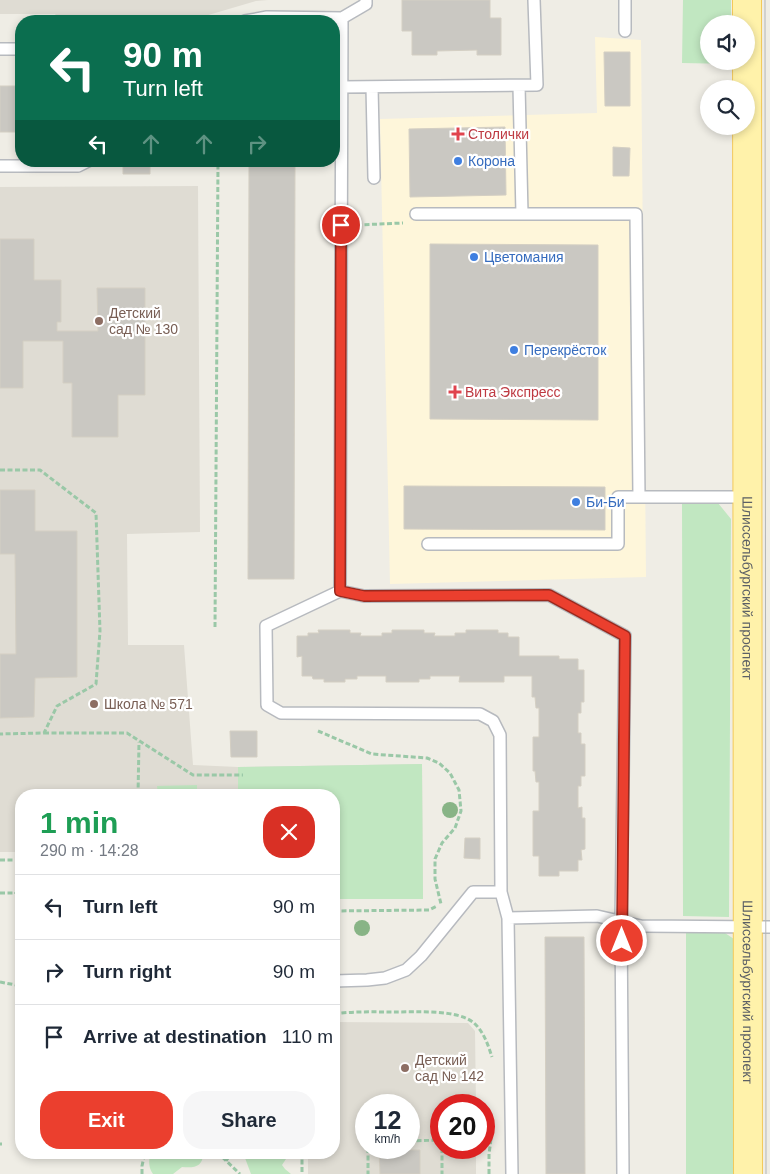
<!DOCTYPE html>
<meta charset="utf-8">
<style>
body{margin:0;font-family:Arial,sans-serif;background:#f6f6f7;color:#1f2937;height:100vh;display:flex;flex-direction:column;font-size:19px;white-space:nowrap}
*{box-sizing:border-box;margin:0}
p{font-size:16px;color:#747a83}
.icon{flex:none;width:28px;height:28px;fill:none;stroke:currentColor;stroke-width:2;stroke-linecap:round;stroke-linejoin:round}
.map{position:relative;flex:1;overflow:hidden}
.details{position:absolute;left:15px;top:789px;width:325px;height:370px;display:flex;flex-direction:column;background:#fff;border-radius:20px;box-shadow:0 2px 8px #0003}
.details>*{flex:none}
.top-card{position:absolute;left:15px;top:15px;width:325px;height:152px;border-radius:20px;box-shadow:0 2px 8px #0003;background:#0b6e4f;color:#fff;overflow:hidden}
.buttons{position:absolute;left:700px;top:15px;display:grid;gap:10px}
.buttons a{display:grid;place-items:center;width:55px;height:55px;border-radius:50%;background:#fff;box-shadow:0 2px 8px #0003;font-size:25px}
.speed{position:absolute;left:355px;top:1094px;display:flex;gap:10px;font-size:25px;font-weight:700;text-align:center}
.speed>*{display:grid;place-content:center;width:65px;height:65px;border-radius:50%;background:#fff;box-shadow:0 2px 8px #0003;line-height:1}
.speed small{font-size:12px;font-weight:400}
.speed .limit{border:8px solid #d22;background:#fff;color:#111}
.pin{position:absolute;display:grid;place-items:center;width:42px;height:42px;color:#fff;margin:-21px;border:2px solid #fff;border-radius:50%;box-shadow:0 1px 5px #0007}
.me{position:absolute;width:55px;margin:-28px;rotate:0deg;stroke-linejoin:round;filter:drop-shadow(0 0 4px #0008)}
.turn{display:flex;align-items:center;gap:18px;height:105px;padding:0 25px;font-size:22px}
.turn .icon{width:65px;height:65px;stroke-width:2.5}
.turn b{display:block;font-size:35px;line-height:42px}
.lanes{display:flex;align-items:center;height:48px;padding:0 25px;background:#0003;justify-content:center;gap:25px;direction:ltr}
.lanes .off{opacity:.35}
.round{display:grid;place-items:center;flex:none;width:52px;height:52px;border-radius:20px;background:#f6f6f7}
.headline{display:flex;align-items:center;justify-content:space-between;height:85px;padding:0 25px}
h1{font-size:30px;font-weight:800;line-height:38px;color:#1e9e55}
.action{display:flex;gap:10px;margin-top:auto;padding:10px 25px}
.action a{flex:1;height:58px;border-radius:20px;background:#eb3f2e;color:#fff;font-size:20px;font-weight:800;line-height:58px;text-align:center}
.action a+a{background:#f6f6f7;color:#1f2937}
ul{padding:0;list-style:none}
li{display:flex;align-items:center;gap:15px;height:65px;padding:0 25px;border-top:1px solid #e0e1e3}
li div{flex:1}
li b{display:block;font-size:19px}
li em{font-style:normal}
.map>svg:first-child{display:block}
.commercial{fill:#fef6da}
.education{fill:#dfdcd3;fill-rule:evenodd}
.green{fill:#c1e7c1}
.building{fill:#cac8c2;stroke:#d4cfc3}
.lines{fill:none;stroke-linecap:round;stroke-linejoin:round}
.service-casing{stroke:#b7babf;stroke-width:14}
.primary-casing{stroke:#f3c95a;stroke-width:30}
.path{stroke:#9ac8a7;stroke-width:3;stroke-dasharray:5 2.5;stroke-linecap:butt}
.service{stroke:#fff;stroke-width:11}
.primary{stroke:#fff2aa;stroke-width:28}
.tram{stroke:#b5b6b6;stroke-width:1}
.tree{fill:#88b486}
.route-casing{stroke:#99291e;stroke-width:12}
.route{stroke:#eb3f2e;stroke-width:9}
.health-dot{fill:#e0444e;stroke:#fff;stroke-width:2}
.shop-dot{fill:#3f7fe0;stroke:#fff;stroke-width:2}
.education-dot{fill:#8d6e63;stroke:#fff;stroke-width:2}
.labels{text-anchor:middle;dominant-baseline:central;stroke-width:4.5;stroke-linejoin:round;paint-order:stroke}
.health-label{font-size:14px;fill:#be3a42;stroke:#fff;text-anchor:start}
.shop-label{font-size:14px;fill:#366cbe;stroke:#fff;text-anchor:start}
.education-label{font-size:14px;fill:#785e54;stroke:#fff;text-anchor:start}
.street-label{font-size:14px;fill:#5c6065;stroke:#fff}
</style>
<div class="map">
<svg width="770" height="1174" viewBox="0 0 770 1174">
<rect width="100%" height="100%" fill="#efede5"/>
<path class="commercial" d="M 595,37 L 641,40 L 646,577 L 390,584 L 380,119 L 597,113 Z"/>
<path class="education" d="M 0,0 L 268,0 L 256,1 L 188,21 L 60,21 L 55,14 L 0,14 Z
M 198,186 L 200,532 L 127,534 L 128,645 L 184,645 L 193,765 L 238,767 L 422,764 L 423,899 L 334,899 L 334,795 L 21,795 L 21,852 L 0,852 L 0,187 Z
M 334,1022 L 468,1023 L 475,1031 L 476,1105 L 441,1105 L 441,1148 L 476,1148 L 476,1174 L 308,1174 L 308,1153 L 334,1152 ZM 366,1105 L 409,1105 L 409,1148 L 366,1148 Z"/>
<path class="green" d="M 683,0 L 731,0 L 731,24 L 709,24 L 709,61 L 731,61 L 731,64 L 682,63 Z
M 682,503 L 718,503 L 731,519 L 729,917 L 683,916 Z
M 422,764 L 423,899 L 334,899 L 334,795 L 238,795 L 238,767 Z
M 197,785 L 197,795 L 158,795 L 157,786 Z
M 686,932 L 725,933 L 734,939 L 733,1174 L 686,1174 Z
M 150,1153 L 203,1153 C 203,1167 195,1168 182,1167 L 173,1174 L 153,1174 C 148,1167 149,1161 150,1153 Z
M 237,1153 L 290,1153 L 282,1165 L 285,1169 L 291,1174 L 251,1174 L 245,1158 L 238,1155 Z"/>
<path class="building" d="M 402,0 L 490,0 L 490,18 L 501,18 L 501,55 L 477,55 L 477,50 L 437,51 L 437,55 L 412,55 L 412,31 L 402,31 Z
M 604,52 L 630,52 L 630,106 L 605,106 Z
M 0,86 L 21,86 L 21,132 L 0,132 Z
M 505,127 L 506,195 L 410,197 L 409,129 Z
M 613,147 L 630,148 L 629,176 L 613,176 Z
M 123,161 L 150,161 L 150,174 L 123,174 Z
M 249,161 L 295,161 L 294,579 L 248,579 Z
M 0,239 L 34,239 L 34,280 L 61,280 L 61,322 L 57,322 L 57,331 L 98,331 L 97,288 L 145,288 L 145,395 L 118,395 L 118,437 L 72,437 L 72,383 L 63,383 L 63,341 L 23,341 L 23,388 L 0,388 Z
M 430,244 L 598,245 L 598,420 L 430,419 Z
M 404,486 L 605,487 L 605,530 L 404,529 Z
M 0,490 L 35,490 L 35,531 L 77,531 L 77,677 L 35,678 L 34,717 L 0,718 L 0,654 L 16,654 L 15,554 L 0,554 Z
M 318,630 L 350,630 L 350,633 L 361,633 L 360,636 L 382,636 L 382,633 L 392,633 L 392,630 L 424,630 L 424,633 L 435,633 L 434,636 L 455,636 L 455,633 L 466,633 L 466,630 L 498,630 L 498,633 L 508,633 L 508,637 L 519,637 L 519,656 L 559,656 L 559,659 L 578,659 L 578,670 L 584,670 L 584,702 L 581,702 L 581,713 L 578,713 L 578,733 L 581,733 L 581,744 L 585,744 L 585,776 L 581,776 L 581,786 L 578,786 L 578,808 L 582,807 L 582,818 L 585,818 L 585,849 L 581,850 L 582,860 L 578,860 L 578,871 L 559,871 L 559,876 L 539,876 L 539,856 L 533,856 L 533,811 L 539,811 L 539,782 L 536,782 L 535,771 L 533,771 L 533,737 L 539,737 L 539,708 L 536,708 L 535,697 L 532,697 L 532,676 L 504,676 L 504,682 L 459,682 L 460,676 L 430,676 L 430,679 L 419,679 L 419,682 L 386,682 L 386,676 L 357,676 L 357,679 L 345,679 L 345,682 L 324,682 L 324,679 L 313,679 L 312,676 L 302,676 L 302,656 L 297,657 L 297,636 L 308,636 L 308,633 L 319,633 Z
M 230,731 L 257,731 L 257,757 L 231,757 Z
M 465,838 L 480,838 L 480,859 L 464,858 Z
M 545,937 L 584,937 L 585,1174 L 546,1174 Z
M 379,1150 L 420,1150 L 420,1174 L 380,1174 Z"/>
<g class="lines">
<g class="service-casing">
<path id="service" d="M 342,18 L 366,4 L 366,0
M 245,21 L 267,17 L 342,18 L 340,591 L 364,596 L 549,595 L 625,636 L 621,922 L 623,1174
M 625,31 L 625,0
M 0,49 L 21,49
M 519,86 L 522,214
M 342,87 L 537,85 L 534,0
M 372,87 L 374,178
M 0,166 L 78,166 L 88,161
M 416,214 L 636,214 L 639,497
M 428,544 L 618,544 L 618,497 L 747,497
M 340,591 L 266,626 L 267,705 L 281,713 L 480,714 L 493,721 L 500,735 L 501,892 L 508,918 L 512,1174
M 508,918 L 597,916 L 641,926 L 770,927
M 334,981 L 367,980 L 385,978 L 406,970 L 421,956 L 473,892 L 501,892"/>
</g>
<g class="primary-casing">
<g id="primary">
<path id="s1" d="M 747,0 L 748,1174"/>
</g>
</g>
<path class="path" d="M 357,225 L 403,223
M 0,470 L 40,470 L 96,513 L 100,631 L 96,684 L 57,706 L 44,733 L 0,734
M 215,627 L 218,161
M 318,731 L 372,754 L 427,758 L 439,763 L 450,773 L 459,790 L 461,811 L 455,828 L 442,843 L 435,859 L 435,879 L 441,904
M 44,733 L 127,733 L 193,775 L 243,775
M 138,795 L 139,742
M 0,860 L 21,860
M 15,892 L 21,898
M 0,893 L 21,893
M 334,911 L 429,910 L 437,906
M 0,982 L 21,986
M 334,1014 C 354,1011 375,1012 395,1012 C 417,1012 457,1009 474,1023 C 484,1032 488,1045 492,1057
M 409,1141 L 441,1140
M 0,1144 L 2,1144
M 368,1148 L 368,1174
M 442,1148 L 442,1174
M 217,1152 L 240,1174
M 302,1152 L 302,1174
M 226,1161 L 232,1152
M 142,1174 L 142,1166 L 145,1152
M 489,1174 L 489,1154 L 492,1132"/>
<use href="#service" class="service"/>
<use href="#primary" class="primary"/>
<path class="tram" d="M 765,0 L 766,1174"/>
</g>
<g class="tree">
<circle cx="450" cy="810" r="8"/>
<circle cx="362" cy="928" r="8"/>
</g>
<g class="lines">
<g class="route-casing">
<path id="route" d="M 341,225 L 340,591 L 364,596 L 549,595 L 625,636 L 622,941"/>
</g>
<use href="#route" class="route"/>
</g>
<g class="health-dot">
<path d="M455.5 126.5h5v5h5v5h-5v5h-5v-5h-5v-5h5z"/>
<path d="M452.5 384.5h5v5h5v5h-5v5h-5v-5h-5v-5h5z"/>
</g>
<g class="shop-dot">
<circle cx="458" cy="161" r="5"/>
<circle cx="474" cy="257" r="5"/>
<circle cx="514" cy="350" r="5"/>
<circle cx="576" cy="502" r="5"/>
</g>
<g class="education-dot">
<circle cx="99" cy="321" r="5"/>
<circle cx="94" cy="704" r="5"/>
<circle cx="405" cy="1068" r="5"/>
</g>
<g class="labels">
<g class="health-label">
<text x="468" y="134">Столички</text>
<text x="465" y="392">Вита Экспресс</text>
</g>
<g class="shop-label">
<text x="468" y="161">Корона</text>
<text x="484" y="257">Цветомания</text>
<text x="524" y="350">Перекрёсток</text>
<text x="586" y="502">Би-Би</text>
</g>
<g class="education-label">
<text x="109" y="313">Детский<tspan x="109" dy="16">сад № 130</tspan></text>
<text x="104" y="704">Школа № 571</text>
<text x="415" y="1060">Детский<tspan x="415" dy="16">сад № 142</tspan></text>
</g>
<g class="street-label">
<text stroke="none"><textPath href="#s1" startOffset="588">Шлиссельбургский проспект</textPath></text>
<text stroke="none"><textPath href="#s1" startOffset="992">Шлиссельбургский проспект</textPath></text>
</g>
</g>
</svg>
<div class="buttons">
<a><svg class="icon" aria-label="sound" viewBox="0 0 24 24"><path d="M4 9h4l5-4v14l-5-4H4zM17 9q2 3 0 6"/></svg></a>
<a><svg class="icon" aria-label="search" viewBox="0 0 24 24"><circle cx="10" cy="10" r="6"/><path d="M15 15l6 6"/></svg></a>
</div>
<div class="speed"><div>12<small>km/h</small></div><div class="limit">20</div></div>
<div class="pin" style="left:341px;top:225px;background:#d93025"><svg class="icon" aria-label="arrive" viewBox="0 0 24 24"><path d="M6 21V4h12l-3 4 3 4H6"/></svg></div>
<svg class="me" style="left:622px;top:941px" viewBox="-20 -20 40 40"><circle r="17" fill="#eb3f2e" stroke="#fff" stroke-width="3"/><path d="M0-11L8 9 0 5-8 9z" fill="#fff"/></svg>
<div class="top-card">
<div class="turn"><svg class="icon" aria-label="left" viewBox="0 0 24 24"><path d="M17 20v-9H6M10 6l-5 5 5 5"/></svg><div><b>90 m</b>Turn left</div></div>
<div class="lanes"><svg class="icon" aria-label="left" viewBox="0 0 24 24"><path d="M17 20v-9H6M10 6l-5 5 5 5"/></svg><svg class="icon off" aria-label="ahead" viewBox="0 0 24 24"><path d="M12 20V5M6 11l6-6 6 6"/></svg><svg class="icon off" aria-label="ahead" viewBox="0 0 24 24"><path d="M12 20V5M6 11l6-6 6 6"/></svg><svg class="icon off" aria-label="right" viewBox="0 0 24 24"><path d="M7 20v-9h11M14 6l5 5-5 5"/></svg></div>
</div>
<section class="details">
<div class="headline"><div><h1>1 min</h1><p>290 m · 14:28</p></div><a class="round" style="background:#d93025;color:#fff"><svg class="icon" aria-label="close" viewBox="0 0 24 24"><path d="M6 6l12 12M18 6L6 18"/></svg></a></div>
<ul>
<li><svg class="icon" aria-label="left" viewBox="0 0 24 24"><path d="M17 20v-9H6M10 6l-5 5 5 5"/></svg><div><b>Turn left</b></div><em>90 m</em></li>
<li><svg class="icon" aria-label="right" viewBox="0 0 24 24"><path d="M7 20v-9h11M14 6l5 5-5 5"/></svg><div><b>Turn right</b></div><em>90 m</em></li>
<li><svg class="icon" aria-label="arrive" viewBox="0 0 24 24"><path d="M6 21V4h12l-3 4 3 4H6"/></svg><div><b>Arrive at destination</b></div><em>110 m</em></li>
</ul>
<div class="action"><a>Exit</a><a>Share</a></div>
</section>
</div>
